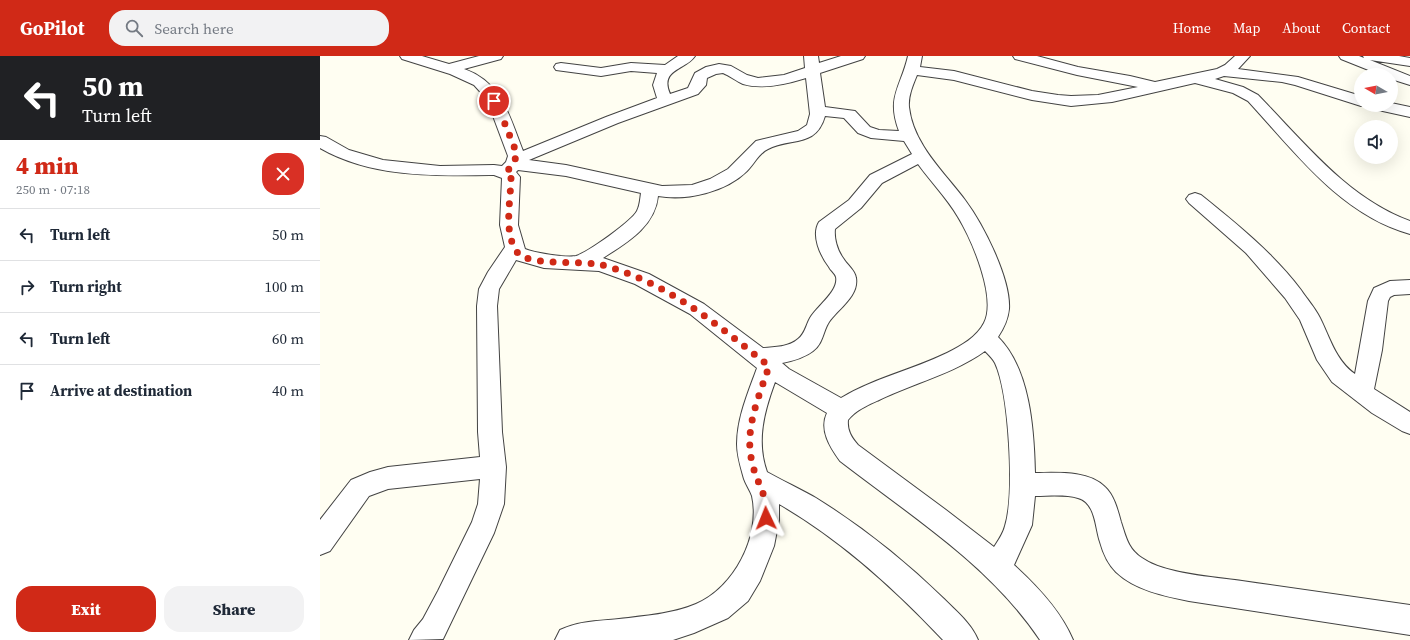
<!DOCTYPE html>
<meta charset="utf-8">
<style>
body{margin:0;font-family:"Source Serif 4",serif;background:#f2f2f3;color:#1f2937;height:100vh;display:flex;flex-direction:column;font-size:15px;white-space:nowrap}
*{box-sizing:border-box;margin:0}
p{font-size:13px;color:#747a83}
.icon{flex:none;width:22px;height:22px;fill:none;stroke:currentColor;stroke-width:2;stroke-linecap:round;stroke-linejoin:round}
.map{position:relative;flex:1;overflow:hidden}
.drawer{display:flex;flex-direction:column;background:#fff;width:320px}
.drawer>*{flex:none}
.top-card{background:#202124;color:#fff;overflow:hidden}
.needle{width:26px;rotate:279deg}
.fabs{position:absolute;left:1034px;top:12px;display:grid;gap:8px}
.fabs a{display:grid;place-items:center;width:44px;height:44px;border-radius:50%;background:#fff;box-shadow:0 4px 16px #0002;font-size:20px}
.pin{position:absolute;display:grid;place-items:center;width:34px;height:34px;color:#fff;margin:-17px;border:2px solid #fff;border-radius:50%;box-shadow:0 1px 4px #0007}
.me{position:absolute;width:44px;margin:-22px;rotate:358deg;stroke-linejoin:round;filter:drop-shadow(0 0 3px #0008)}
.turn{display:flex;align-items:center;gap:14px;height:84px;padding:0 16px;font-size:18px}
.turn .icon{width:52px;height:52px;stroke-width:2.5}
.turn b{display:block;font-size:28px;line-height:34px}
.round{display:grid;place-items:center;flex:none;width:42px;height:42px;border-radius:16px;background:#f2f2f3}
.overview{display:flex;align-items:center;justify-content:space-between;height:68px;padding:0 16px}
h1{font-size:24px;font-weight:800;line-height:30px;color:#d02917}
.action{display:flex;gap:8px;margin-top:auto;padding:8px 16px}
.action a{flex:1;height:46px;border-radius:16px;background:#d02917;color:#fff;font-size:16px;font-weight:800;line-height:46px;text-align:center}
.action a+a{background:#f2f2f3;color:#1f2937}
ul{padding:0;list-style:none}
li{display:flex;align-items:center;gap:12px;height:52px;padding:0 16px;border-top:1px solid #e0e1e3}
li div{flex:1}
li b{display:block;font-size:15px}
li em{font-style:normal}
header{display:flex;align-items:center;gap:24px;box-sizing:border-box;height:56px;padding:0 20px;background:#d02917;color:#fff}
header strong{font-size:19px}
nav{display:flex;gap:22px;margin-inline-start:auto;font-size:14px}
.search{width:280px;height:36px;background:#f2f2f3;display:flex;align-items:center;gap:10px;box-sizing:border-box;padding:0 14px;border-radius:16px;color:#747a83;font-size:15px}
main{display:flex;flex:1;min-height:0}
.map>svg:first-child{display:block}
.lines{fill:none;stroke-linecap:round;stroke-linejoin:round}
.minor-casing{stroke:#434343;stroke-width:2}
.minor{fill:#fff;fill-rule:evenodd}
.route{stroke:#d02917;stroke-width:7;stroke-dasharray:0 12.6}
</style>
<header>
<strong>GoPilot</strong>
<div class="search"><svg class="icon" aria-label="search" viewBox="0 0 24 24"><circle cx="10" cy="10" r="6"/><path d="M15 15l6 6"/></svg>Search here</div>
<nav><a>Home</a><a>Map</a><a>About</a><a>Contact</a></nav>
</header>
<main>
<section class="drawer">
<div class="top-card">
<div class="turn"><svg class="icon" aria-label="left" viewBox="0 0 24 24"><path d="M17 20v-9H6M10 6l-5 5 5 5"/></svg><div><b>50 m</b>Turn left</div></div>
</div>
<div class="overview"><div><h1>4 min</h1><p>250 m · 07:18</p></div><a class="round" style="background:#d93025;color:#fff"><svg class="icon" aria-label="close" viewBox="0 0 24 24"><path d="M6 6l12 12M18 6L6 18"/></svg></a></div>
<ul>
<li><svg class="icon" aria-label="left" viewBox="0 0 24 24"><path d="M17 20v-9H6M10 6l-5 5 5 5"/></svg><div><b>Turn left</b></div><em>50 m</em></li>
<li><svg class="icon" aria-label="right" viewBox="0 0 24 24"><path d="M7 20v-9h11M14 6l5 5-5 5"/></svg><div><b>Turn right</b></div><em>100 m</em></li>
<li><svg class="icon" aria-label="left" viewBox="0 0 24 24"><path d="M17 20v-9H6M10 6l-5 5 5 5"/></svg><div><b>Turn left</b></div><em>60 m</em></li>
<li><svg class="icon" aria-label="arrive" viewBox="0 0 24 24"><path d="M6 21V4h12l-3 4 3 4H6"/></svg><div><b>Arrive at destination</b></div><em>40 m</em></li>
</ul>
<div class="action"><a>Exit</a><a>Share</a></div>
</section>
<div class="map">
<svg width="1090" height="584" viewBox="0 0 1090 584">
<rect width="100%" height="100%" fill="#fffef2"/>
<g class="lines">
<g class="minor-casing">
<path id="minor" d="M 80,0 L 102,0 L 129,8 L 159,0 L 183,0 L 181,3 L 144,13 C 183,27 189,60 203,95 L 286,61 L 337,42 L 333,29 L 337,17 L 311,15 L 281,20 L 236,14 L 234,11 L 236,8 L 241,7 L 281,12 L 311,7 L 345,9 L 358,0 L 375,0 C 366,14 339,13 350,38 L 368,32 L 375,17 L 386,11 L 399,8 L 411,10 L 427,19 L 438,22 L 464,19 L 485,12 L 484,0 L 498,0 L 499,7 L 521,0 L 545,0 L 543,3 L 500,17 L 505,51 L 535,55 L 550,71 L 559,74 L 579,75 C 566,41 581,31 588,0 L 602,0 L 600,11 L 634,15 L 712,35 L 738,39 L 751,40 L 778,39 L 818,31 L 757,19 L 695,3 L 693,0 L 717,0 L 758,11 L 810,20 L 835,26 L 897,13 L 905,9 L 915,0 L 930,0 L 918,13 L 978,21 L 1041,40 L 1041,49 L 1044,49 L 1041,50 L 975,29 L 962,26 L 904,20 L 895,23 L 923,31 L 938,39 C 984,86 1027,142 1090,165 L 1090,178 C 1021,159 975,96 928,45 L 913,37 L 875,27 L 792,46 L 751,50 L 712,44 L 634,24 L 597,19 C 593,29 588,40 589,51 C 593,88 624,116 645,144 C 663,168 691,223 689,253 C 688,263 684,272 678,281 C 710,313 714,373 715,417 C 737,417 768,414 785,431 C 794,439 798,455 801,466 C 806,481 808,493 822,502 C 844,518 894,521 922,525 C 978,533 1034,541 1090,549 L 1090,579 L 869,545 C 844,540 815,534 796,516 C 788,508 783,497 780,486 C 775,472 776,447 758,442 C 745,438 729,440 715,440 L 712,469 L 694,509 C 717,530 741,555 753,584 L 720,584 C 670,509 591,460 520,405 C 510,391 499,374 507,357 L 455,326 C 444,356 436,385 447,416 C 463,425 480,433 496,442 C 541,470 585,505 623,542 C 636,555 651,567 658,584 L 623,584 C 575,533 520,483 459,448 L 459,464 L 454,490 L 440,525 L 428,545 L 408,562 L 374,577 L 353,584 L 235,584 L 240,574 C 259,565 278,565 299,563 C 325,560 352,558 376,548 C 414,532 441,480 432,440 C 430,434 426,429 424,423 C 421,412 417,400 417,388 C 417,362 428,337 437,312 L 370,258 L 315,228 L 279,215 L 224,212 L 196,204 L 179,233 L 177,250 L 182,376 L 186,411 L 184,448 L 174,477 L 123,583 L 89,584 L 94,574 L 103,563 L 118,535 L 152,466 L 158,448 L 160,423 L 68,433 L 49,440 L 10,495 L 0,499 L 0,464 L 31,424 L 50,416 L 68,411 L 160,401 L 158,376 L 157,250 L 159,233 L 168,216 L 185,191 L 180,169 L 182,122 L 174,119 C 116,120 52,122 0,92 L 0,80 L 6,81 L 29,94 L 63,104 L 120,110 L 174,109 L 182,110 L 186,106 L 188,100 L 170,52 L 164,40 L 154,29 L 130,18 L 82,3 ZM 403,17 C 410,20 416,25 423,28 C 443,34 467,28 486,22 L 490,58 L 487,69 L 478,75 L 436,85 L 408,113 L 390,123 L 372,129 L 342,130 L 246,109 L 209,104 L 298,67 L 378,38 L 386,29 L 387,22 L 396,18 ZM 505,60 L 524,62 L 538,77 L 551,82 L 584,85 L 592,98 L 550,119 L 529,144 L 499,166 C 491,179 500,199 509,211 C 511,215 515,217 516,221 C 519,235 497,250 490,262 C 486,269 485,278 478,283 C 469,291 455,291 443,292 L 384,248 L 329,218 L 283,202 C 306,187 335,171 338,140 C 367,145 406,136 427,115 C 434,108 439,97 448,93 C 471,81 496,92 505,60 ZM 598,108 C 611,126 627,142 638,161 C 652,184 677,242 664,267 C 657,281 641,290 627,297 C 592,314 554,322 521,342 L 469,313 L 462,307 C 472,305 484,302 493,295 C 503,288 503,275 509,266 C 518,253 539,240 536,222 C 535,214 527,209 523,202 C 517,194 514,182 515,173 L 541,152 L 562,127 ZM 198,114 L 246,120 L 321,137 C 320,143 320,149 317,155 C 312,165 267,197 256,200 C 246,202 214,197 205,193 L 198,169 L 200,121 L 196,116 ZM 665,295 C 669,299 673,303 675,307 C 689,337 695,438 685,470 C 683,478 678,485 674,491 L 626,454 L 538,389 C 531,381 527,374 528,364 C 536,354 548,349 559,344 C 594,327 633,318 665,295 Z
M 1019,0 L 1039,0 L 1044,2 L 1043,0 L 1079,0 L 1090,2 L 1090,10 L 1050,4 L 1090,20 L 1090,29 L 1071,23 L 1071,19 L 1061,19 L 1021,3 Z
M 1071,47 L 1090,51 L 1090,61 L 1049,52 L 1047,49 L 1071,49 Z
M 875,137 L 881,139 C 917,168 953,197 981,234 C 987,243 995,252 1000,262 C 1010,282 1016,305 1035,318 L 1048,245 L 1054,232 L 1070,225 L 1090,224 L 1090,238 L 1074,239 L 1070,241 L 1068,245 L 1062,294 L 1054,333 L 1090,356 L 1090,378 L 1082,375 L 1052,357 L 1012,326 L 997,304 L 980,264 L 965,242 L 926,197 L 869,147 L 866,143 L 869,139 Z"/>
</g>
<use href="#minor" class="minor"/>
</g>
<g class="lines">
<path class="route" d="M 174,45 L 179,53 L 197,98 L 193,109 L 186,116 L 191,121 C 191,143 183,177 197,196 C 208,211 263,204 282,209 C 347,226 398,269 449,310 C 439,341 424,373 432,406 C 436,427 449,440 446,462"/>
</g>
</svg>
<div class="fabs">
<a><svg class="needle" viewBox="-14 -14 28 28"><path d="M0-13l5 13h-10z" fill="#e53935"/><path d="M0 13l5-13h-10z" fill="#747a83"/></svg></a>
<a><svg class="icon" aria-label="sound" viewBox="0 0 24 24"><path d="M4 9h4l5-4v14l-5-4H4zM17 9q2 3 0 6"/></svg></a>
</div>
<div class="pin" style="left:174px;top:45px;background:#d93025"><svg class="icon" aria-label="arrive" viewBox="0 0 24 24"><path d="M6 21V4h12l-3 4 3 4H6"/></svg></div>
<svg class="me" style="left:446px;top:462px" viewBox="-20 -20 40 40"><path d="M0-17L14 15 0 8-14 15z" fill="#d02917" stroke="#fff" stroke-width="4"/></svg>
</div>
</main>
